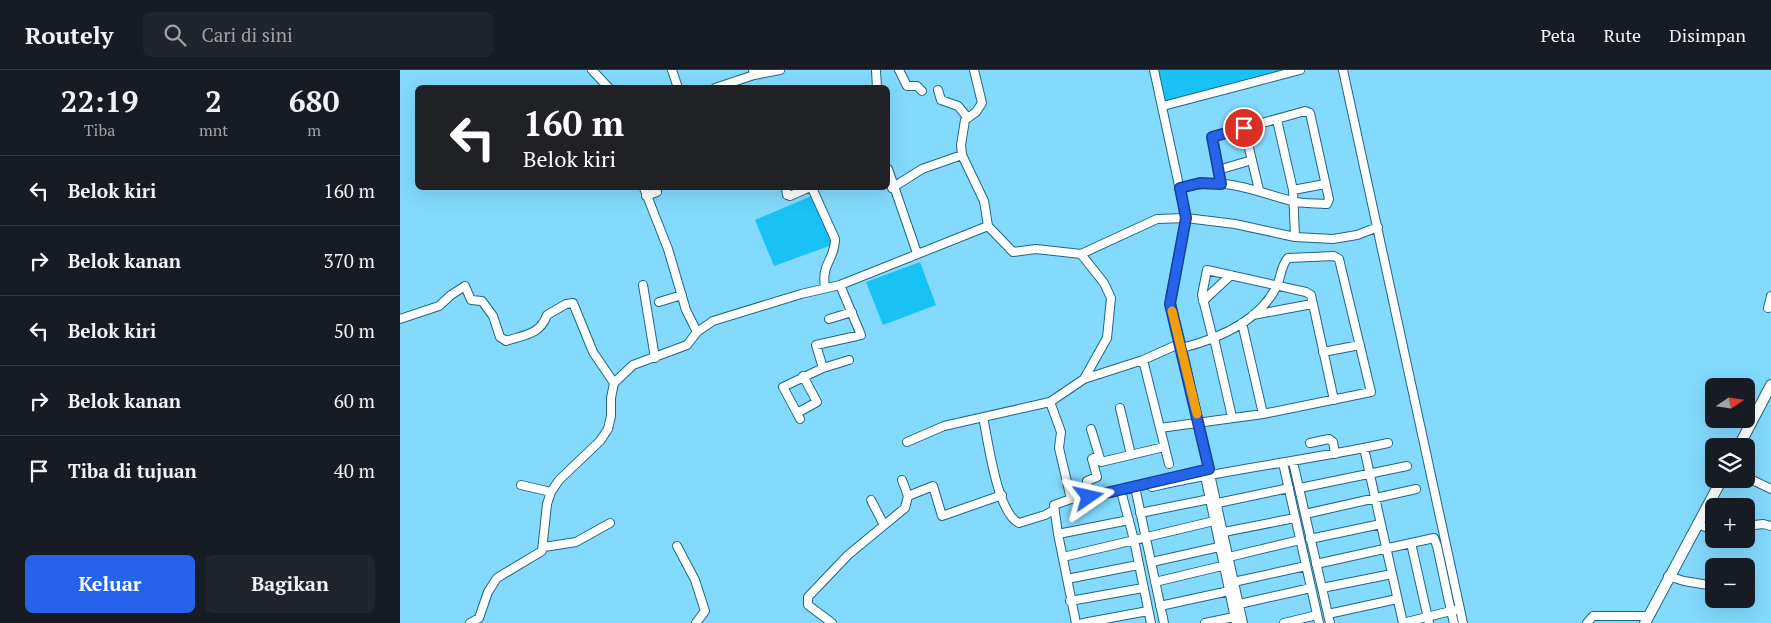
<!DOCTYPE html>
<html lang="id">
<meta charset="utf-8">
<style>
body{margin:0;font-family:"PT Serif",serif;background:#20242c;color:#f1f3f6;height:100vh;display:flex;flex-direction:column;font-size:19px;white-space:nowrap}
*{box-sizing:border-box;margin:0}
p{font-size:16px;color:#9ea1a6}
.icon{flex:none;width:28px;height:28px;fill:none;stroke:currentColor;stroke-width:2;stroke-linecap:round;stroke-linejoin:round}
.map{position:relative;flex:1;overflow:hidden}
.sheet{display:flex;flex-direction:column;background:#171b24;width:400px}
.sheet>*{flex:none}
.hud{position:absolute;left:15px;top:15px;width:475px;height:105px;border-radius:8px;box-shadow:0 5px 20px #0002;background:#202124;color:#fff;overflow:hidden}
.needle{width:32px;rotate:77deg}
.buttons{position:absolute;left:1305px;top:308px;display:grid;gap:10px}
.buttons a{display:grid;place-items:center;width:50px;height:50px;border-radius:8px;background:#171b24;box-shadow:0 5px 20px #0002;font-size:25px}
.pin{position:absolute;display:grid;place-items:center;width:42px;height:42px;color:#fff;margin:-21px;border:2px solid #fff;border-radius:50%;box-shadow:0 1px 5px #0007}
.me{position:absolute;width:55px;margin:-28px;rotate:79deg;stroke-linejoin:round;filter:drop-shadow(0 0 4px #0008)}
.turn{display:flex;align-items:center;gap:18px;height:105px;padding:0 25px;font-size:22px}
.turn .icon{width:65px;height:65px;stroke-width:2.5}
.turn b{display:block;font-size:35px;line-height:42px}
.eta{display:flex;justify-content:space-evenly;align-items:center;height:85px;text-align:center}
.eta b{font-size:30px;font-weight:600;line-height:35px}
.cta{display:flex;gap:10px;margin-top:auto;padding:10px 25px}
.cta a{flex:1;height:58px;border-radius:8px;background:#2563eb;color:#fff;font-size:20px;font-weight:600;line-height:58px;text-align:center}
.cta a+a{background:#20242c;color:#f1f3f6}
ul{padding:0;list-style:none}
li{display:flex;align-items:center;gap:15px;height:70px;padding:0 25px;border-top:1px solid #363941}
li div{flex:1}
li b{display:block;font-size:19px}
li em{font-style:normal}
header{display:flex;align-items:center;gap:30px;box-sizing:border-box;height:70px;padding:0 25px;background:#171b24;border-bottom:1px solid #363941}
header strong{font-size:24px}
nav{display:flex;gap:28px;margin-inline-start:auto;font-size:18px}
.search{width:350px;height:45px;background:#20242c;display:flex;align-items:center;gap:12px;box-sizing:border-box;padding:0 18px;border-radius:8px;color:#9ea1a6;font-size:19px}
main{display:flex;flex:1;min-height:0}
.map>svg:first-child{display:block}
.green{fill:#19c2f4}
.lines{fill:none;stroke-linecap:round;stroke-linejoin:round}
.minor-casing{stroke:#21667e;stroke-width:10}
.major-casing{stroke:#21667e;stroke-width:12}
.minor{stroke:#fff;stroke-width:8}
.major{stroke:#fff;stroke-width:10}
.route-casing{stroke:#184099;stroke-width:12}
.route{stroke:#2563eb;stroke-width:9}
.slow{stroke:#f59e0b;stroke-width:9}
</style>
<header>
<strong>Routely</strong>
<div class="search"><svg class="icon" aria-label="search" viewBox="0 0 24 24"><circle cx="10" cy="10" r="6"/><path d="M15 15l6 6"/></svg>Cari di sini</div>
<nav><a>Peta</a><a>Rute</a><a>Disimpan</a></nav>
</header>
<main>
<section class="sheet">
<div class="eta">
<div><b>22:19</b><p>Tiba</p></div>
<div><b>2</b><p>mnt</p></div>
<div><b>680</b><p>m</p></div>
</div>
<ul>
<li><svg class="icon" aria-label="left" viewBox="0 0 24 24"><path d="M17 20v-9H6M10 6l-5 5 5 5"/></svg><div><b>Belok kiri</b></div><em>160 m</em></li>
<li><svg class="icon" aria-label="right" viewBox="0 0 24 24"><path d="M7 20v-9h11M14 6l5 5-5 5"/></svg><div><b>Belok kanan</b></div><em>370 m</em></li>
<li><svg class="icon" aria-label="left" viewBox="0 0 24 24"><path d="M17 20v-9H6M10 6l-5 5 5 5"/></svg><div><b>Belok kiri</b></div><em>50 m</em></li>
<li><svg class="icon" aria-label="right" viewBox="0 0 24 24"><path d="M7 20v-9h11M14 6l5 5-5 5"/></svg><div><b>Belok kanan</b></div><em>60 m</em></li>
<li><svg class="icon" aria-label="arrive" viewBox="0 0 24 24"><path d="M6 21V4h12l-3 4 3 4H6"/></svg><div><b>Tiba di tujuan</b></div><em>40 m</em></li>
</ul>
<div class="cta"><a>Keluar</a><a>Bagikan</a></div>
</section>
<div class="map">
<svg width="1371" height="553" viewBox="0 0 1371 553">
<rect width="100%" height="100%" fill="#83dafd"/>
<path class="green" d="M 754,0 L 894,0 L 763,35 Z
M 414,125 L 432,175 L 374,196 L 355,150 Z
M 520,192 L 536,235 L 483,255 L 466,212 Z"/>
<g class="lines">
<g class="minor-casing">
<path id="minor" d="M 192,0 L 209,18
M 272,0 L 278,18
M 476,0 L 477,18
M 499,0 L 507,16 L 517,16 L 522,21
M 754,0 L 786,148 L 770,229 L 782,278 L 843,553
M 943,0 L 1063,553
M 355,2 L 354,5 L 380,0
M 315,18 L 354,5 L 353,0
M 538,20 L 541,30 L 558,36 L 567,47
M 763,36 L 900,0
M 877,50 L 893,120 L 895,167
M 844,57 L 859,120
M 488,99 L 517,183
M 818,100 L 852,90
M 244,118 L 268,179 L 286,240 L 297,262
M 386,118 L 387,125 L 390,126 L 408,118
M 412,118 L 435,169 C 435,190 421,193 425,217
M 492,118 L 522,99 L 562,85
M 781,118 C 825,106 850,120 892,131 C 902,134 916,133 927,134 L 929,129 L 910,43 L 905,41 L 812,67 L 821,114
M 893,120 L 925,114
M 246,126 L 257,122
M 588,156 L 613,182 L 636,179 L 681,184 L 757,149 L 786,148 L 835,154 L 895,167 L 933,169 L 957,165 L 978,157
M 243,215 L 255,288
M 803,231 L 831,205
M 259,232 L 282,225
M 1368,238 L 1371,226
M 853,245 L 912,234
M 0,249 L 39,236 L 51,225 L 65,216 L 71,230 L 82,231 L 93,246 L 100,267 L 106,271 C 124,265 140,265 147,245 L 166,234 L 173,233 L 193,282 L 214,313
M 429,249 L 452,242
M 842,253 L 863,344
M 814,268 L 832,347
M 813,269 L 802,225 L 807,200 L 906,222 L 911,225 L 934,330
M 923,282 L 960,275
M 423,298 L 449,290
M 684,309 L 743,290
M 650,332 L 661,362 L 659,378 L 671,429
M 720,338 L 731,385
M 397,343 L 383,317 L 423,298 L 416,275 L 461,265 L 440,215
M 583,347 C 588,370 597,443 619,453 L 645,445 L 654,440
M 400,349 L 397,343 L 417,332 L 403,306
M 760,358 L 863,344 L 971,322 L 939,189 L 934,186 L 888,188 C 881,195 881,207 877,216 C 859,252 817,269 782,278
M 691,359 L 701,392 L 764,377
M 507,372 L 544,356 L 650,332 L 684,309 L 707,268 L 711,228 L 704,213 L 681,184
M 910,373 L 929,369 L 933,372 L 935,384
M 964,378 L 1003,553
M 893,392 L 930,553
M 883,393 L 919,553
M 769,394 L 743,290 L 781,273
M 804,401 L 836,553
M 1346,407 L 1371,419
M 121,415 L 151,422
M 735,417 L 764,553
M 752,417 C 830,399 910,390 988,373
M 900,418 L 1007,396
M 721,421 L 734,470 L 751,553
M 508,426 L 533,416 L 542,446 L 602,425
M 689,427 L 687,411 L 697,407 L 692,389 L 697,386
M 471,430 L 484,455
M 813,434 L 889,418
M 740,443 L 810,429
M 905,444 L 1016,419
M 1297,454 L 1314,460
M 1346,456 L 1363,454 L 1371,456
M 819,463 L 895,448
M 658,464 L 729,450
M 910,469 L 981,454
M 1011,473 L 1029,553
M 277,476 L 295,510 L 305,541 L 296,553
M 144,477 L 176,472 L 210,453
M 833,486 L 900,470
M 663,487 L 814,451
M 752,492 L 819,477
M 916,494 L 1034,468 L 1037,476 L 1051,541 L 1060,539
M 1268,506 L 1284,511 L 1314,516
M 667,509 L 738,495
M 838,511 L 906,496
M 755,512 L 826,495
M 922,518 L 992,504
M 670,531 L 743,518
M 835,535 L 911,518
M 760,536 L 829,521
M 928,544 L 997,529
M 70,553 L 79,548 L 88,522 L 97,508 L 142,481 L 147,434 L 151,422 L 159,410 L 200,371 L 208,359 L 211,346 L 211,328 L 214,313 L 233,295 L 287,275 L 297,262 L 313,251 L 401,224 L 440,215 L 588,156 L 584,131 L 562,85 L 561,75 L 565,50 L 576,42 L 582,33 L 574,0
M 432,553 L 408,535 L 408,527 L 448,485 L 505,438 L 508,426 L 502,410
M 676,553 L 658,464 L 654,435 L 671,429 L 721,421 L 809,399
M 683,553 L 748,541
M 805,553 L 834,547
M 884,553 L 917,545
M 1003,553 L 1051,541 L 1054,553
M 1187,553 L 1193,546 L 1248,546"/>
</g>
<g class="major-casing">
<path id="major" d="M 1339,376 L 1371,315
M 1245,553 L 1322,409"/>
</g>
<use href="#minor" class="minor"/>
<use href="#major" class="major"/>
</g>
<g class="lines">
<g class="route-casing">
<path id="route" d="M 689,427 L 809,399 L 770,234 L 786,148 L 780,118 L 800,113 L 821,114 L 812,67 L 844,58"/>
</g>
<use href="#route" class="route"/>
<path class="slow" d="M 772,241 L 797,344"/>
</g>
</svg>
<div class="buttons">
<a><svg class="needle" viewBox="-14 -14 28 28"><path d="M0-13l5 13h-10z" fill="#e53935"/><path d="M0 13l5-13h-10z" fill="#9ea1a6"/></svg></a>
<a><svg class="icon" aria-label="layers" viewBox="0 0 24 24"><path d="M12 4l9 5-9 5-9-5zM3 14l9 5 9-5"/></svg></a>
<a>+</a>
<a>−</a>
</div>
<div class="pin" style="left:844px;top:58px;background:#d93025"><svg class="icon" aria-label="arrive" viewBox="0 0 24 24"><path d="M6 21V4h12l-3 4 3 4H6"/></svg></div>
<svg class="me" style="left:689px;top:427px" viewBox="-20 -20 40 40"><path d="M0-17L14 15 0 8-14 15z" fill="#2563eb" stroke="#fff" stroke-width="4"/></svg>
<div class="hud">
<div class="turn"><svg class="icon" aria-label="left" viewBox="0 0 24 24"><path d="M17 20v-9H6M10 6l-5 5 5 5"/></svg><div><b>160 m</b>Belok kiri</div></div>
</div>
</div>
</main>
